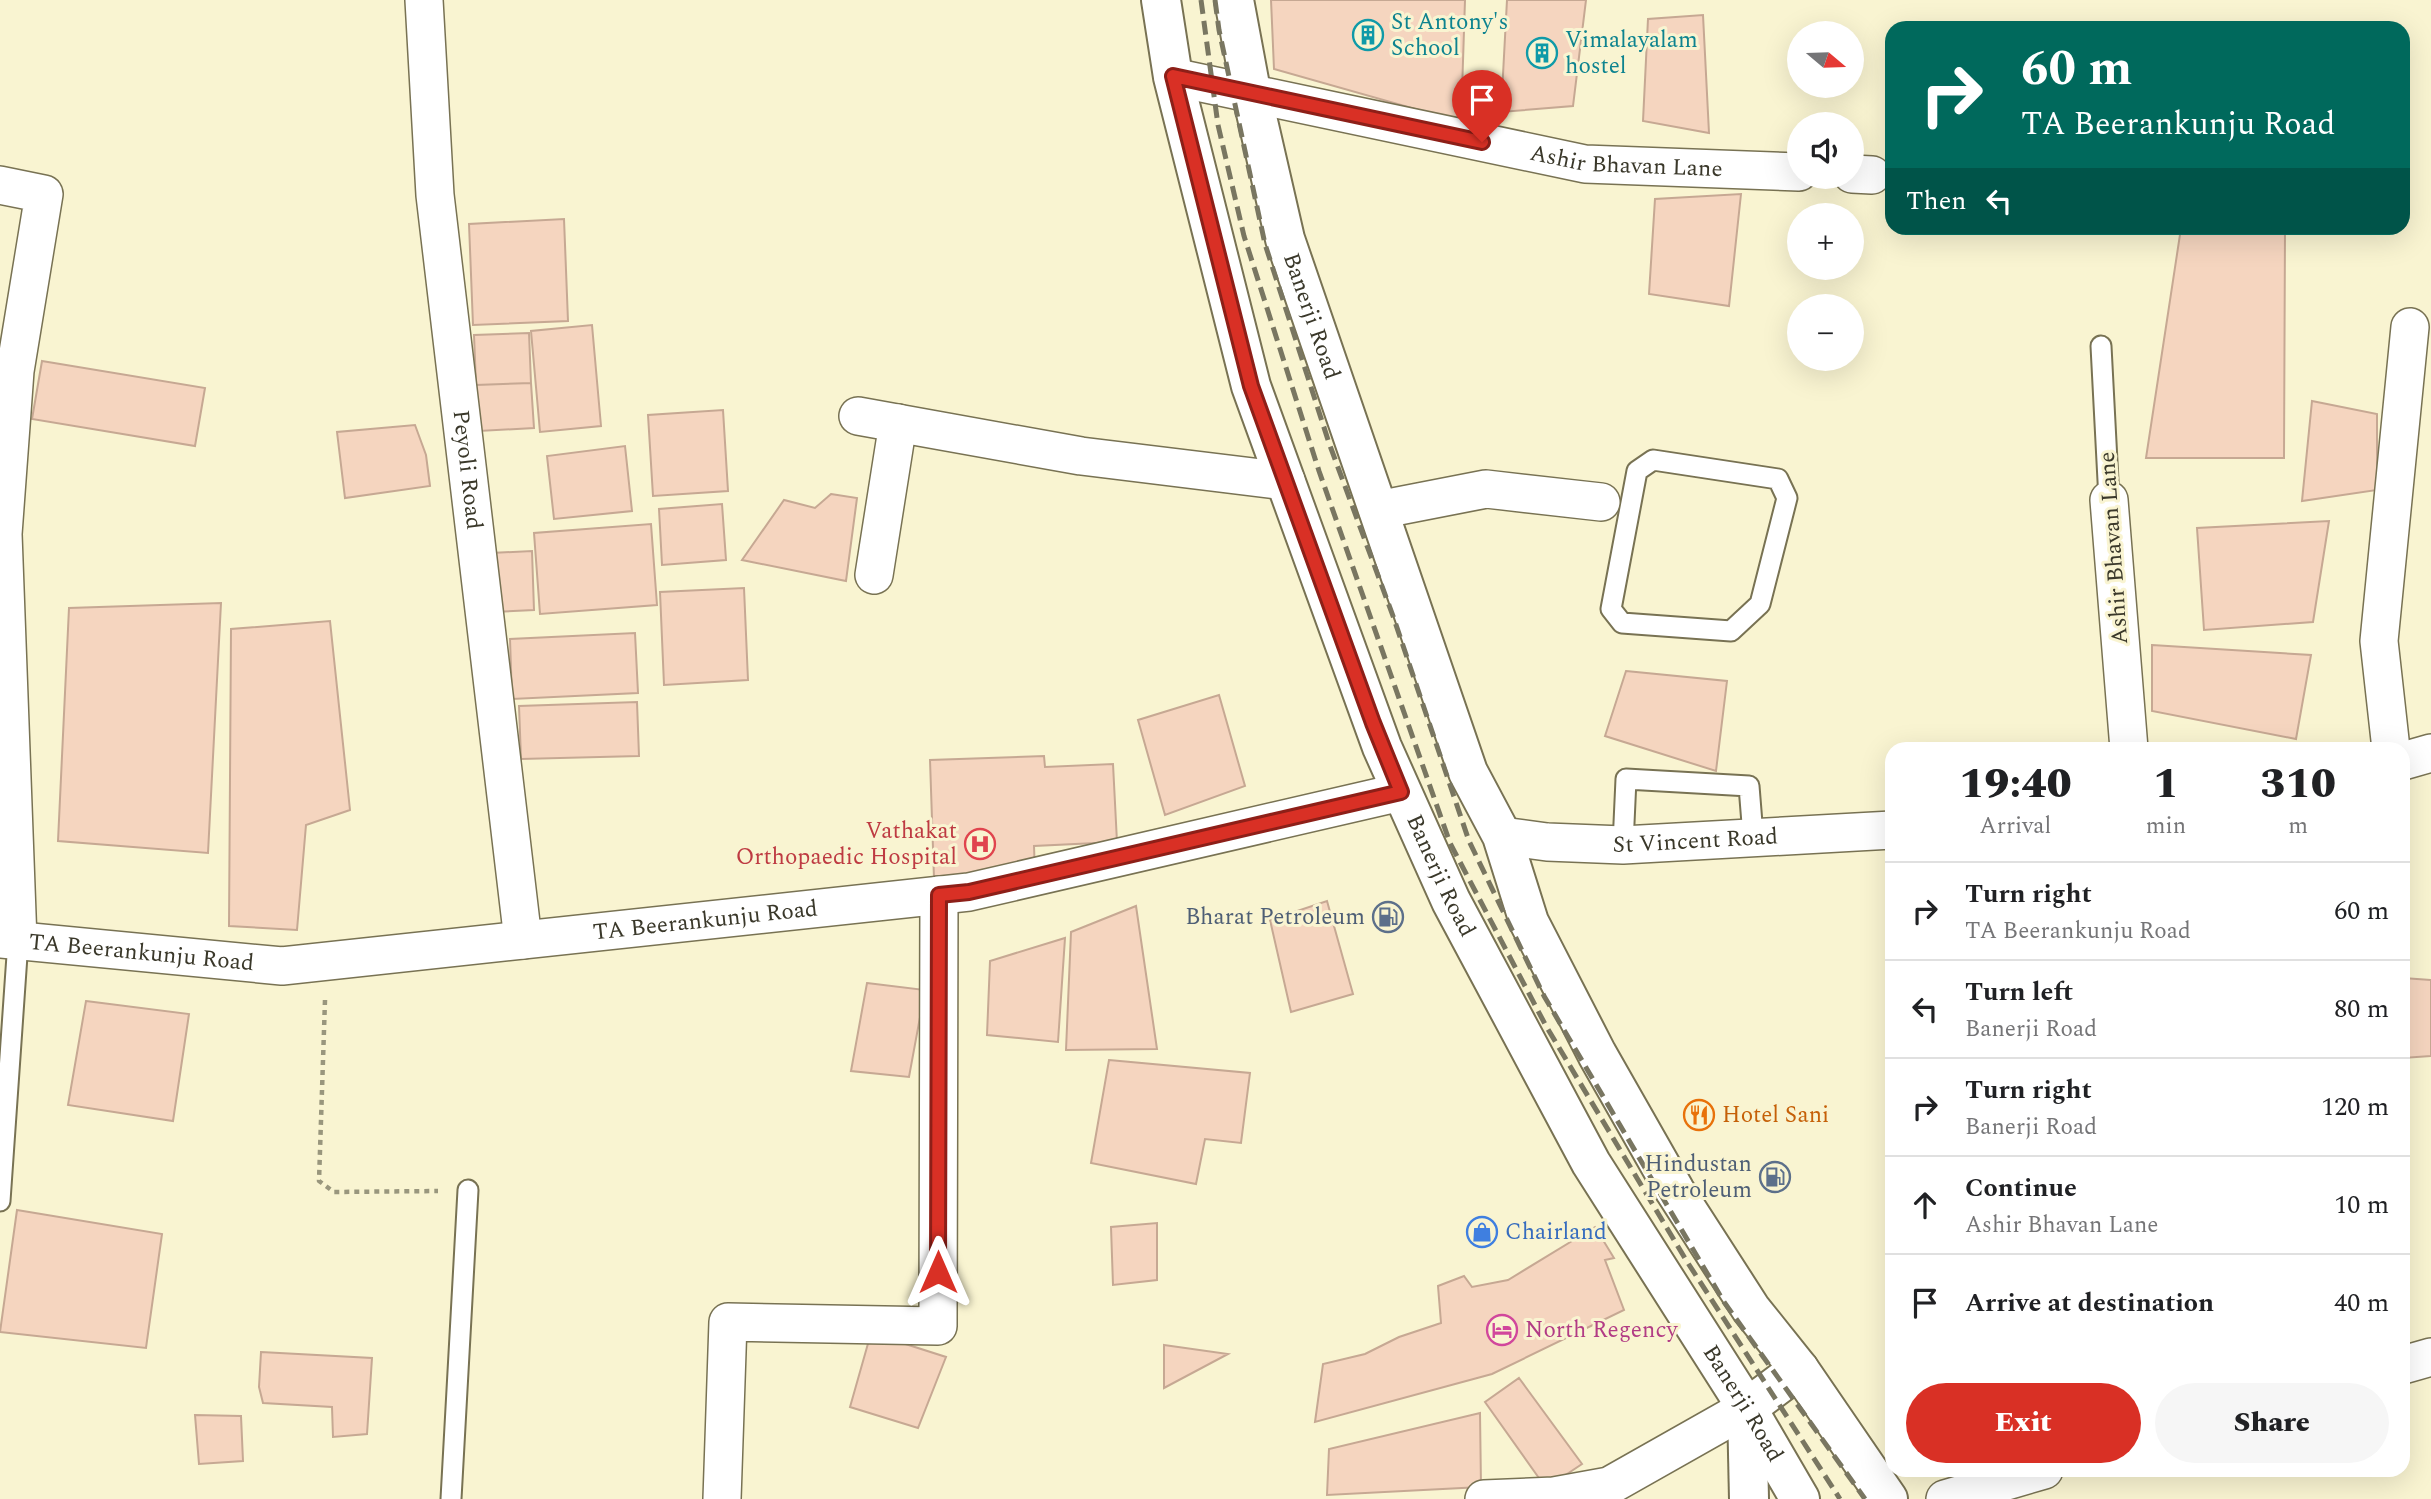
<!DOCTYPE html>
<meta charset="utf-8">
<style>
body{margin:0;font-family:Spectral,serif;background:#f6f6f6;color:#202124;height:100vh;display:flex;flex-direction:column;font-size:26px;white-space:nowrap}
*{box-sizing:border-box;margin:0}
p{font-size:23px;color:#757577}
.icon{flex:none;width:38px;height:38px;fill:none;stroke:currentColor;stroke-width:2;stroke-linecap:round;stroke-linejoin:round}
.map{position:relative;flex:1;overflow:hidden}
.drawer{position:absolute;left:1885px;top:742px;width:525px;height:735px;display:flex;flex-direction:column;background:#fff;border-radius:21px;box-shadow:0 7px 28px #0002}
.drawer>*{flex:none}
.banner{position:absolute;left:1885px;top:21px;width:525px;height:214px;border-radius:21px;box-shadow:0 7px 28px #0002;background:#00695c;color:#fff;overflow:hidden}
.needle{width:46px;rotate:109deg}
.tools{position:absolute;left:1787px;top:21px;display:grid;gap:14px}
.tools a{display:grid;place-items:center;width:77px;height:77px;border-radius:50%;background:#fff;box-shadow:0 7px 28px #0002;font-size:35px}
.pin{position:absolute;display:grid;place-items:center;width:60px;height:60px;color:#fff;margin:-72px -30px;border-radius:50% 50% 50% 0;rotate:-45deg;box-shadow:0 0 7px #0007}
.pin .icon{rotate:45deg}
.me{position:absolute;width:77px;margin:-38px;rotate:0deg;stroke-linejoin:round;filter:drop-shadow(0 0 5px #0008)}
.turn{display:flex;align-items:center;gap:24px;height:147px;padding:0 21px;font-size:32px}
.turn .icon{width:91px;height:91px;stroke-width:2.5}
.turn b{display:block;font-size:49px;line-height:60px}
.then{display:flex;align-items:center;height:66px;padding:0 21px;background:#0003;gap:14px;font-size:26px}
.eta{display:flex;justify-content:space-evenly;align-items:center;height:119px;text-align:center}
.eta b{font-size:42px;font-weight:800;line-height:49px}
.action{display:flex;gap:14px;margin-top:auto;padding:14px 21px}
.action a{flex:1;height:80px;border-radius:42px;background:#d93025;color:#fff;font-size:28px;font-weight:800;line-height:80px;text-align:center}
.action a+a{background:#f6f6f6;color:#202124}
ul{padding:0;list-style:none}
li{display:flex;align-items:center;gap:21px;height:98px;padding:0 21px;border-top:2px solid #e0e0e0}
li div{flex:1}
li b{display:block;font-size:26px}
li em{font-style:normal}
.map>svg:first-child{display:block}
.building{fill:#f5d5bf;stroke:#c6a893;stroke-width:2}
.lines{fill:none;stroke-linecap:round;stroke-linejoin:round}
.lane-casing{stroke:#787253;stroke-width:23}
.street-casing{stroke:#787253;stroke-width:40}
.secondary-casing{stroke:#787253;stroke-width:42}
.primary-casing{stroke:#787253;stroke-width:42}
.path{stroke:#99967d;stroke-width:4.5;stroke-dasharray:5 5;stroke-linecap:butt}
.lane{stroke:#fff;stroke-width:19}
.street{stroke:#fff;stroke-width:37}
.secondary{stroke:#fff;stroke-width:38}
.primary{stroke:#fff;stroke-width:38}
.rail{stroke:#797661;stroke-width:5;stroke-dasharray:14 7;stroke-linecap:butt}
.route-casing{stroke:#8d1f18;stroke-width:18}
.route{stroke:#d93025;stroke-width:12}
.labels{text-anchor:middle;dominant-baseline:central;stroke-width:6;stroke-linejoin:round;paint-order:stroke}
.culture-label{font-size:23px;fill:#0d838f;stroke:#f9f4d1;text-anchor:start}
.street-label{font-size:23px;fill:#3a382a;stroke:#f9f4d1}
.health-label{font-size:23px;fill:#be3a42;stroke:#f9f4d1;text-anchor:end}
.service-label{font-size:23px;fill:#4e5e75;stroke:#f9f4d1;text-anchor:end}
.food-label{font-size:23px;fill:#c56008;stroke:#f9f4d1;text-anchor:start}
.shop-label{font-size:23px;fill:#366cbe;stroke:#f9f4d1;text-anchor:start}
.hotel-label{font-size:23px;fill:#b23c85;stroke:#f9f4d1;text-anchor:start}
</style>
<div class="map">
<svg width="2431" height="1499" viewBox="0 0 2431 1499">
<rect width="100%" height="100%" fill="#f9f4d1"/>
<path class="building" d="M 1271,0 L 1465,0 L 1461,122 L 1274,69 Z
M 1507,0 L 1586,0 L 1573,106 L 1501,112 Z
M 1703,15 L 1709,133 L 1643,121 L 1648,19 Z
M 1741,194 L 1729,306 L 1649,294 L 1655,199 Z
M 564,219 L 568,321 L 473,325 L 469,224 Z
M 2181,228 L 2285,228 L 2284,458 L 2146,458 Z
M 592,325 L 601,426 L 540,432 L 531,331 Z
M 529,333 L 531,383 L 476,385 L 474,335 Z
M 42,361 L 205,388 L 195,446 L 32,419 Z
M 531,383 L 534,428 L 479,431 L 476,385 Z
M 2312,401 L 2377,414 L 2377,490 L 2302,501 Z
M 723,410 L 728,491 L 653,496 L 648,415 Z
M 415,425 L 426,455 L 430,486 L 345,498 L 337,432 Z
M 625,446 L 632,511 L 554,519 L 547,456 Z
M 831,494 L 857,498 L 846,581 L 742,560 L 784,500 L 815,508 Z
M 722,504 L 726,560 L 662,565 L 659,509 Z
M 2329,521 L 2313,622 L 2204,630 L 2197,528 Z
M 651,524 L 657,605 L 540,614 L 534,533 Z
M 532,551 L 534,610 L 493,612 L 491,553 Z
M 744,588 L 748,680 L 664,685 L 660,592 Z
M 221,603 L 208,853 L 58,841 L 69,608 Z
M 330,621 L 350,810 L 306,825 L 297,930 L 229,926 L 231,629 Z
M 635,633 L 638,693 L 512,699 L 510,639 Z
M 2152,645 L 2311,655 L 2296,739 L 2152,711 Z
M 1626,671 L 1727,681 L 1716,771 L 1605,736 Z
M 1219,695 L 1245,786 L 1165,815 L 1138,720 Z
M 637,702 L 639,756 L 521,759 L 519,706 Z
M 1044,756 L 1045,767 L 1113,764 L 1117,842 L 1034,846 L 1035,874 L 934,878 L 930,760 Z
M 1327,901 L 1353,994 L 1291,1012 L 1270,920 Z
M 1136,906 L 1157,1049 L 1066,1050 L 1071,932 Z
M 1065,938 L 1058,1042 L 987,1035 L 990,961 Z
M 2403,978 L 2431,980 L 2431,1056 L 2403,1058 Z
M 867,983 L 925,990 L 909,1077 L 851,1071 Z
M 86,1001 L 189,1014 L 173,1121 L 68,1105 Z
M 1109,1060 L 1250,1073 L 1241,1143 L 1205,1139 L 1196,1184 L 1091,1163 Z
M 17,1210 L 162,1234 L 146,1348 L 0,1332 Z
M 1157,1223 L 1157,1280 L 1113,1285 L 1111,1227 Z
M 1595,1227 L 1614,1258 L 1605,1260 L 1624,1310 L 1492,1374 L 1315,1422 L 1323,1364 L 1365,1354 L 1399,1337 L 1441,1323 L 1438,1286 L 1464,1276 L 1472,1287 L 1508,1280 Z
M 871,1333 L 946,1357 L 918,1428 L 850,1407 Z
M 1164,1345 L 1228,1354 L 1164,1388 Z
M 261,1352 L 372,1358 L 367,1434 L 333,1437 L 332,1407 L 263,1403 L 259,1387 Z
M 1519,1378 L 1582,1464 L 1546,1488 L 1485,1402 Z
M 1480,1413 L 1481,1487 L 1327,1495 L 1329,1449 Z
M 195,1415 L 241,1416 L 243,1461 L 199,1464 Z"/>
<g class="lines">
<g class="lane-casing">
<path id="lane" d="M 2101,346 L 2109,500
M 1653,460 L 1778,479 L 1787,498 L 1760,604 L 1731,631 L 1622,623 L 1611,609 L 1637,471 Z
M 1623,845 L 1626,779 L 1749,786 L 1753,836
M 0,1201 L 18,941
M 451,1499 L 468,1190"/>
</g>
<g class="street-casing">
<g id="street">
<path id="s1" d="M 424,0 L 435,195 L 523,940"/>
<path id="s2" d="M 1173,77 L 1585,164 L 1799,172"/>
<path d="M 1852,174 L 1872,175"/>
<path d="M 0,185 L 44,194 L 15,371 L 3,534 L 18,941"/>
<path d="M 858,416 L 1081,456 L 1286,481"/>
<path d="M 2109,500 L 2129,749"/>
<path d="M 1378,510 L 1486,489 L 1601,502"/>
<path d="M 874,575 L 898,423"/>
<path d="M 2391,749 L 2379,641 L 2410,327"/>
<path d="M 2403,761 L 2431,753"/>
<path id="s3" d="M 1502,836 L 1547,842 L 1623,845 L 1892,830"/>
<path id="s4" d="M 0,939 L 282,966 L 969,892 L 1401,792"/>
<path d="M 2403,1365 L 2431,1357"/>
<path d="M 722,1499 L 728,1322 L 938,1326 L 939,895"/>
<path d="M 1484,1499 L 1554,1496 L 1609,1486 L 1747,1408"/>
<path d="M 1945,1499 L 2044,1470"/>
</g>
</g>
<g class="secondary-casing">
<path id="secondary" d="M 1747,1408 L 1749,1499"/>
</g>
<g class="primary-casing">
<g id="primary">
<path id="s5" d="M 1161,0 L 1173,77 L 1251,386 L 1382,747 L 1451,901 L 1591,1163 L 1747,1408 L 1800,1499"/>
<path id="s6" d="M 1234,0 L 1251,91 L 1285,239 L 1468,772 L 1502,836 L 1529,922 L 1597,1054 L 1675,1191 L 1751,1309 L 1799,1369 L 1888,1499"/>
<path d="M 1747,1408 L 1799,1369"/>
</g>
</g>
<path class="path" d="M 325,1000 L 319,1181 L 334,1192 L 438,1191"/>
<use href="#lane" class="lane"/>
<use href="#street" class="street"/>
<use href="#secondary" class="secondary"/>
<use href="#primary" class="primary"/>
<path class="rail" d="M 1201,0 L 1218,125 L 1244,236 L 1319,471 L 1450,843 L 1546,1026 L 1686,1260 L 1840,1499
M 1215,0 L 1219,30 L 1265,244 L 1329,443 L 1393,616 L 1469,841 L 1544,996 L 1724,1302 L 1865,1499"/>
</g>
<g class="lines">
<g class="route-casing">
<path id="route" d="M 938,1272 L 939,895 L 969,892 L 1401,792 L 1373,723 L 1251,386 L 1173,76 L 1482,142"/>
</g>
<use href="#route" class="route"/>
</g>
<defs>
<g id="building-ring" transform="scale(1.575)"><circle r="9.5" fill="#f9f4d1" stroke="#0f9aa8" stroke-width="1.5"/><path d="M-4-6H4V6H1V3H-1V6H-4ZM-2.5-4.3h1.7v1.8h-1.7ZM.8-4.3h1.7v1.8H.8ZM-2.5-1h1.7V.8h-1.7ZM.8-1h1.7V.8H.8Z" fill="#0f9aa8"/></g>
<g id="hospital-ring" transform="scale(1.575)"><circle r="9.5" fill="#f9f4d1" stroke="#e0444e" stroke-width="1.5"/><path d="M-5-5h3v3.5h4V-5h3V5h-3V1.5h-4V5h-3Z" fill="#e0444e"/></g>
<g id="fuel-ring" transform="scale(1.575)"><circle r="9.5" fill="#f9f4d1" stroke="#5c6f8a" stroke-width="1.5"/><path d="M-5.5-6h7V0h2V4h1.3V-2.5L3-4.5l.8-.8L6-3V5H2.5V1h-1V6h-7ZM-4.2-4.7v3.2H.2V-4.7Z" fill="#5c6f8a"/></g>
<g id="restaurant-ring" transform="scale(1.575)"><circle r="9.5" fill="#f9f4d1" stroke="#e8710a" stroke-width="1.5"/><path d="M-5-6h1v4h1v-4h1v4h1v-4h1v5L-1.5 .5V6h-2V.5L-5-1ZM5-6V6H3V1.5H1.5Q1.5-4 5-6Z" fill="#e8710a"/></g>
<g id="shop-ring" transform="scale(1.575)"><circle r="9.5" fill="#f9f4d1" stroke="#3f7fe0" stroke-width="1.5"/><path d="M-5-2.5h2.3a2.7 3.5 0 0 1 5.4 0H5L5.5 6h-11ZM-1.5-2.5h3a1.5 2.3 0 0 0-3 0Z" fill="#3f7fe0"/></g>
<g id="hotel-ring" transform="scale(1.575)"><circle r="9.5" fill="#f9f4d1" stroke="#d1479c" stroke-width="1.5"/><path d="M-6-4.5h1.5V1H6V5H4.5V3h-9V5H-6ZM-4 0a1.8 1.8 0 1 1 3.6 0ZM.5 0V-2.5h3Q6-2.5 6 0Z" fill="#d1479c"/></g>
</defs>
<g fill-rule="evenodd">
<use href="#building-ring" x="1368" y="35"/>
<use href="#building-ring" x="1542" y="53"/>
<use href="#hospital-ring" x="980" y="844"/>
<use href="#fuel-ring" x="1388" y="917"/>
<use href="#restaurant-ring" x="1699" y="1115"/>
<use href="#fuel-ring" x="1775" y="1177"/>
<use href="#shop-ring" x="1482" y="1232"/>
<use href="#hotel-ring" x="1502" y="1330"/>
</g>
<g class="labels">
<g class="culture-label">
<text x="1391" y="22">St Antony's<tspan x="1391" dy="26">School</tspan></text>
<text x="1565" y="40">Vimalayalam<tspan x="1565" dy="26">hostel</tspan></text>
</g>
<g class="street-label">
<text stroke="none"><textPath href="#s2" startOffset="462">Ashir Bhavan Lane</textPath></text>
<text stroke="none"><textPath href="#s6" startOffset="326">Banerji Road</textPath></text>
<text stroke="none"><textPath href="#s1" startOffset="472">Peyoli Road</textPath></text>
<text transform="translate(2114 548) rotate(-94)">Ashir Bhavan Lane</text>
<text stroke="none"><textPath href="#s3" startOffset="194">St Vincent Road</textPath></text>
<text stroke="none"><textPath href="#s5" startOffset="922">Banerji Road</textPath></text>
<text stroke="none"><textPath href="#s4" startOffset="709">TA Beerankunju Road</textPath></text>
<text stroke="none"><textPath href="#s4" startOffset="142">TA Beerankunju Road</textPath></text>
<text stroke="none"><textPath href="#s5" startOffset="1531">Banerji Road</textPath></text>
</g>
<g class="health-label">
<text x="957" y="831">Vathakat<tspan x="957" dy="26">Orthopaedic Hospital</tspan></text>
</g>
<g class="service-label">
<text x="1365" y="917">Bharat Petroleum</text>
<text x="1752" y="1164">Hindustan<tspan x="1752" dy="26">Petroleum</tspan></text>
</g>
<g class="food-label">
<text x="1722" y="1115">Hotel Sani</text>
</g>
<g class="shop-label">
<text x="1505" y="1232">Chairland</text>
</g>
<g class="hotel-label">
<text x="1525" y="1330">North Regency</text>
</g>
</g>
</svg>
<div class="tools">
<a><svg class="needle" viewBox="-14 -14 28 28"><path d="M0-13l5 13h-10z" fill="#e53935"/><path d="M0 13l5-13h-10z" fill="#757577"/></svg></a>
<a><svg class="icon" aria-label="sound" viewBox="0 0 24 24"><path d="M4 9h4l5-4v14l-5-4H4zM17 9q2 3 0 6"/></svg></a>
<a>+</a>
<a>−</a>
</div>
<div class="pin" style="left:1482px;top:142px;background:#d93025"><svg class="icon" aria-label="arrive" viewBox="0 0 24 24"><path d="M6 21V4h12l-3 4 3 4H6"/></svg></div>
<svg class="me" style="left:938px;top:1272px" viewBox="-20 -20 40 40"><path d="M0-17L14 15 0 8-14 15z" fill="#d93025" stroke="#fff" stroke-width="4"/></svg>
<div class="banner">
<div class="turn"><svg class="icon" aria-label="right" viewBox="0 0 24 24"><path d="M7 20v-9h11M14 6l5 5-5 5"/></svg><div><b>60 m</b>TA Beerankunju Road</div></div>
<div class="then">Then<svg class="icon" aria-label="left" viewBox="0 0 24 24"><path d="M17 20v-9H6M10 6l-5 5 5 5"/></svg></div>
</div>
<section class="drawer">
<div class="eta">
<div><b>19:40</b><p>Arrival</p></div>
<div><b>1</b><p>min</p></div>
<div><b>310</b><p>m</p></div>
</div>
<ul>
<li><svg class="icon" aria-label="right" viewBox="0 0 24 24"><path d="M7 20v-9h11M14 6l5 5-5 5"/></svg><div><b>Turn right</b><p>TA Beerankunju Road</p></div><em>60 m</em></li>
<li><svg class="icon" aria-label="left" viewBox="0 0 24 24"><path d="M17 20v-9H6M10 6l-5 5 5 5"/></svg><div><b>Turn left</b><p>Banerji Road</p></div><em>80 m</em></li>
<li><svg class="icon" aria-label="right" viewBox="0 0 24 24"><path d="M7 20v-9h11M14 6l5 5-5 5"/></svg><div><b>Turn right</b><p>Banerji Road</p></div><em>120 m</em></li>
<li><svg class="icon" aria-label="ahead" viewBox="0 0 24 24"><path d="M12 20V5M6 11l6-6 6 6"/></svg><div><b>Continue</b><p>Ashir Bhavan Lane</p></div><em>10 m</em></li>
<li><svg class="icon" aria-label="arrive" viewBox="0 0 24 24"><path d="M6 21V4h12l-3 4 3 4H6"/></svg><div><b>Arrive at destination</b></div><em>40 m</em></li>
</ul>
<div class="action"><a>Exit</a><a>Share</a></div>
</section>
</div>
